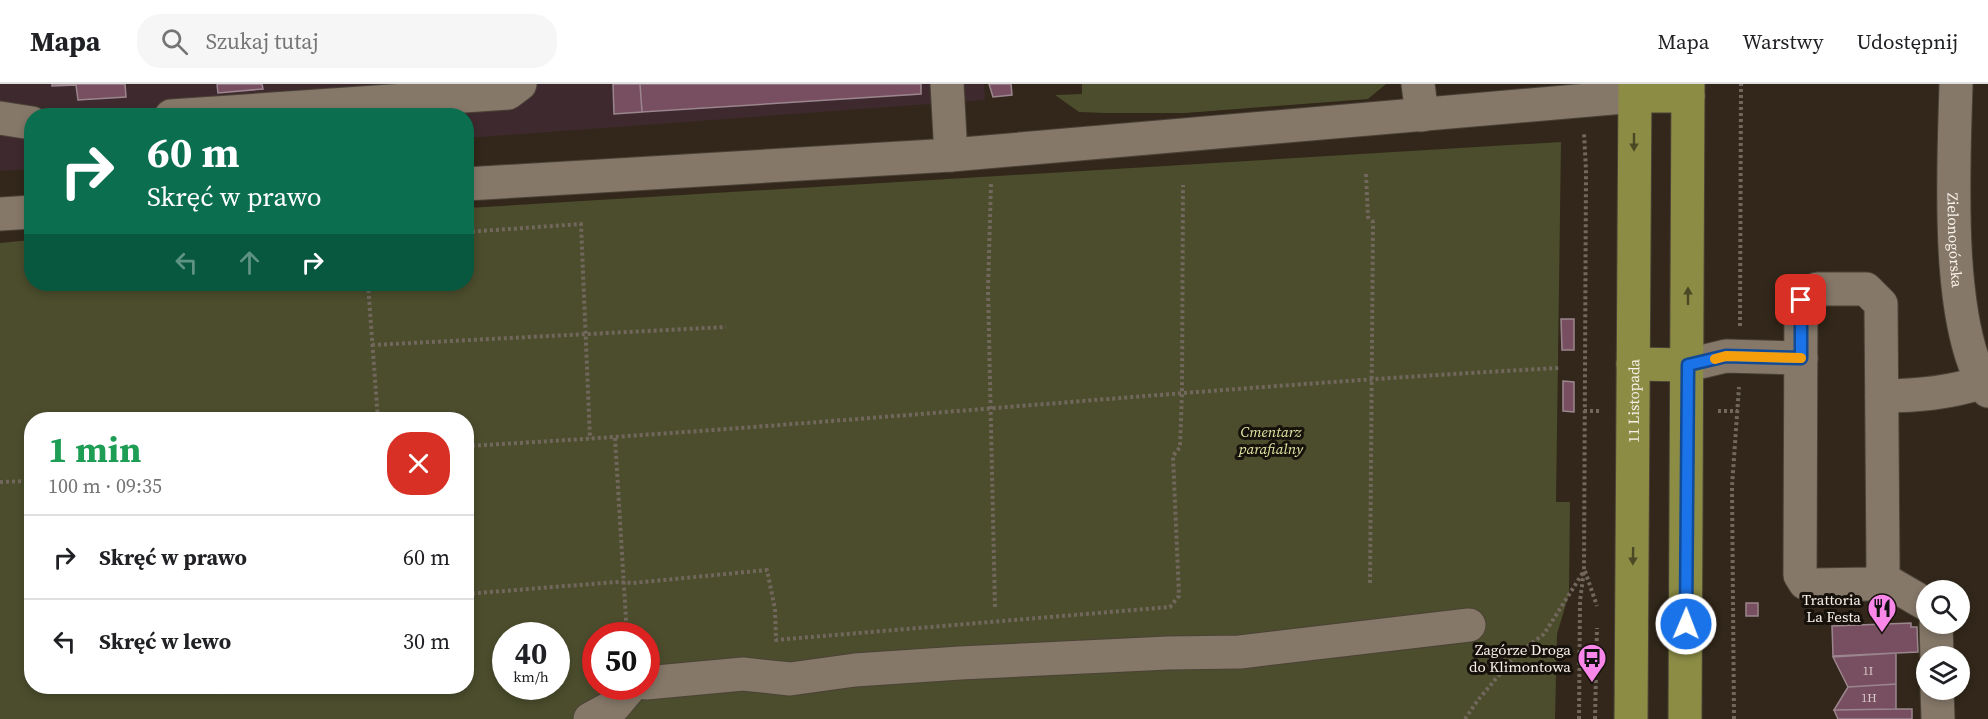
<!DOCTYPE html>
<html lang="pl">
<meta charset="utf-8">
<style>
body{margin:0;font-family:"Source Serif 4",serif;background:#f6f6f6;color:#202124;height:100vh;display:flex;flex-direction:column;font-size:22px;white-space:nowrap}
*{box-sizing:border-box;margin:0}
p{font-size:20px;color:#757577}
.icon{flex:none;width:33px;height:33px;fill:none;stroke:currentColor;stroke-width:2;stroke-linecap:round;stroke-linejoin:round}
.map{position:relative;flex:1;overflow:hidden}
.sheet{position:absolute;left:24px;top:328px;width:450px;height:282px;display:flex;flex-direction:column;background:#fff;border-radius:24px;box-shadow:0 3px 9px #0003}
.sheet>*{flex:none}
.top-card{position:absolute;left:24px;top:24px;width:450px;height:183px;border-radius:24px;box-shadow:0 3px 9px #0003;background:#0b6e4f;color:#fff;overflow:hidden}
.tools{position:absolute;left:1916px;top:496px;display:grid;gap:12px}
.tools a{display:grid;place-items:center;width:54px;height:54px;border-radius:50%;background:#fff;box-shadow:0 3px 9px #0003;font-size:30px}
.speed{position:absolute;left:492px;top:538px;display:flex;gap:12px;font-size:30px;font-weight:700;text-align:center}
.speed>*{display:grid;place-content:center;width:78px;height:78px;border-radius:50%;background:#fff;box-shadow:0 3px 9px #0003;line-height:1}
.speed small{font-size:15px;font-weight:400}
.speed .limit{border:9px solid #d22;background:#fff;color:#111}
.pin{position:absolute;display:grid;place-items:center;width:51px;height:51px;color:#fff;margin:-26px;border-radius:12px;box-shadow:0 3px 9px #0006}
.me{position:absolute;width:66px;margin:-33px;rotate:1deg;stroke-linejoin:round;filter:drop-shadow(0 0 4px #0008)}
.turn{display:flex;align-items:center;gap:21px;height:126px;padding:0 24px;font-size:27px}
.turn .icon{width:78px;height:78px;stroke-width:2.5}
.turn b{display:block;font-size:42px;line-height:51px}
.lanes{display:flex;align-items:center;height:57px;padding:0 24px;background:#0003;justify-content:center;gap:30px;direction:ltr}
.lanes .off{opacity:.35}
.round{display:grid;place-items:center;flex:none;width:63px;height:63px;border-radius:24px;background:#f6f6f6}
.head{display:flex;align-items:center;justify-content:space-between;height:102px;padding:0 24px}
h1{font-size:36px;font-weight:700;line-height:45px;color:#1e9e55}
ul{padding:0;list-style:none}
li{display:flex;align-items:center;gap:18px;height:84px;padding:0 24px;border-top:2px solid #e0e0e0}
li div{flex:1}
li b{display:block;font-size:22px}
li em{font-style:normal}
header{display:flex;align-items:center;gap:36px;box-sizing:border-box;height:84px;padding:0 30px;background:#fff;border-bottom:2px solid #e0e0e0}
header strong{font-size:28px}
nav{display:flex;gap:33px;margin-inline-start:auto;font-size:21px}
.search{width:420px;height:54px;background:#f6f6f6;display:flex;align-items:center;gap:15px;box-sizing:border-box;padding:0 21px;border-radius:24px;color:#757577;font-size:22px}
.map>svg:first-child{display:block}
.industrial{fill:#3e2a2e}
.green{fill:#4b4d2d;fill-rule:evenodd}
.building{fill:#774f60;stroke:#9b868e;stroke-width:1.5}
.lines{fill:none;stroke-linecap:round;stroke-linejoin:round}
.minor-casing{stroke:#4b4237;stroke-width:35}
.major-casing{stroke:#4b4237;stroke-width:35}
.path{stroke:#71675c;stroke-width:4;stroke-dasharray:3 3;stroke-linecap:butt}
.minor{stroke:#857869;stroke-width:33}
.major{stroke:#8c8c45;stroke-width:33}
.oneway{fill:#4b4825}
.route-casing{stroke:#114b97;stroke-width:15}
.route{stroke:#1a73e8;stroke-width:10}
.slow{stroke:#f59e0b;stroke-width:10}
.labels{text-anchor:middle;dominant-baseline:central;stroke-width:6;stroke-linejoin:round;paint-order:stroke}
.number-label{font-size:12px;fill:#d8c8c7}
.street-label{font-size:15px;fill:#f9f1e9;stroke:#16110b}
.park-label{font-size:15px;font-style:italic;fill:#e2e7a3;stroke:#16110b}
.poi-label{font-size:15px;fill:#f9f1e9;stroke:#16110b;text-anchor:end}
</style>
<header>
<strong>Mapa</strong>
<div class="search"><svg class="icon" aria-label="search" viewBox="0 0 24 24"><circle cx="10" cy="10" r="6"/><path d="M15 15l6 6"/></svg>Szukaj tutaj</div>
<nav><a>Mapa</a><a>Warstwy</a><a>Udostępnij</a></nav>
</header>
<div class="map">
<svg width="1988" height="635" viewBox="0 0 1988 635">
<rect width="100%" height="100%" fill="#32271a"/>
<path class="industrial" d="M 0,0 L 984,0 L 985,16 L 467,54 L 466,32 L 32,32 L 31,85 L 0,87 Z"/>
<path class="green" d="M 1082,0 L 1386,0 L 1368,15 L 1185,29 L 1105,29 L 1079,28 L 1055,11 L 1082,10 Z
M 1561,58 L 1556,418 L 1570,418 L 1569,510 L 1557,550 L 1555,635 L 0,635 L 0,159 L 31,156 L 32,200 L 466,200 L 467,124 ZM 32,336 L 466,336 L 466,603 L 32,603 ZM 506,552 L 556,552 L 556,603 L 506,603 ZM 596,552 L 646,552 L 646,603 L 596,603 Z"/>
<path class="building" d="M 52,0 L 125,0 L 126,13 L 78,16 L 76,1 L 52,2 Z
M 217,0 L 262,0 L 263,5 L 218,9 Z
M 613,0 L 640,0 L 642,28 L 614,30 Z
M 640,0 L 921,0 L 921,10 L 642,28 Z
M 989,0 L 1011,0 L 1012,11 L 993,13 Z
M 1561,235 L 1574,235 L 1574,266 L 1562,266 Z
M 1563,297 L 1574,298 L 1574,328 L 1563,327 Z
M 1746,519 L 1758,519 L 1758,532 L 1746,532 Z
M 1911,539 L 1911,543 L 1917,543 L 1918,568 L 1833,572 L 1832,542 Z
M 1896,569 L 1896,600 L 1848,603 L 1833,573 Z
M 1896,600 L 1896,625 L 1834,626 L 1848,603 Z
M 1896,625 L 1912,625 L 1912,635 L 1838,635 L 1834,626 Z"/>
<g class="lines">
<g class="minor-casing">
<g id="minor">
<path d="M 947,0 L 951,71"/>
<path d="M 1418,0 L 1422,31"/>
<path id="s1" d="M 1956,0 C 1954,78 1944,243 1988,307"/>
<path d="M 171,32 L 508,9 L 520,0"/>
<path d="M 0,34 L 32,39"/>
<path d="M 466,100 L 951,71 L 1635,12"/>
<path d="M 0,130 L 32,128"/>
<path d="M 1817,205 L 1866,205 L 1881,220 L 1883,484 L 1881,494 L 1870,500 L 1813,501 L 1805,499 L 1800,491 L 1801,216 Z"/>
<path d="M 1688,281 L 1726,272 L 1801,274"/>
<path d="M 1882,312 C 1918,312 1949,309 1983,298"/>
<path d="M 1881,494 L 1926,520"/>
<path d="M 1936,540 L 1937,573"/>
<path d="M 646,599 L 743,590 L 790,595 L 855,586 L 960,579 L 1168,569 L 1240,568 L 1469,541"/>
<path d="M 1937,606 L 1938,635"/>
<path d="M 590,635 L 614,622 L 630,603"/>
</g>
</g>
<g class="major-casing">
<g id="major">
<path d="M 1635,12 L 1688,12"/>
<path d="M 1633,280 L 1688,281"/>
<path id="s2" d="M 1631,635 L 1635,0"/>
<path d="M 1685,635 L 1688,0"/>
</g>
</g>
<path class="path" d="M 1366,90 L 1368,133 L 1373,138 L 1370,499
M 991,100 L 988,205 L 995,524
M 466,148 L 581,140 L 590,355
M 368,200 L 378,336
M 1740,242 L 1741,0
M 372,261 L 726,243
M 1584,327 L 1602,327
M 1718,327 L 1738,327
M 615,354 L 627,552
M 466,362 C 831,342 1194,303 1559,284
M 0,398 L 32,397
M 1585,487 L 1597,522
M 466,510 L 616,498 L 633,499 L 767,486 L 775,525 L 776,556 L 1170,523 L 1179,512 L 1173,372 L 1180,363 L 1182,309 L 1183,101
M 223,603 L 224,610
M 1465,635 L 1478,616 L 1516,571 L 1544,550 L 1584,487
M 1579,635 L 1580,517 L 1584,486 L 1586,86 L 1584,49
M 1595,635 L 1597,544
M 1734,635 L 1732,402 L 1739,303"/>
<use href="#minor" class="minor"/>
<use href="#major" class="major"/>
</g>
<defs><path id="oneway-solid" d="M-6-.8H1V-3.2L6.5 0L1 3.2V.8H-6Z" transform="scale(1.5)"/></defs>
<g class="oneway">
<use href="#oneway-solid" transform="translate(1634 58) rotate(90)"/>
<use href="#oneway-solid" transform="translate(1688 212) rotate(-90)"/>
<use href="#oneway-solid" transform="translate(1633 472) rotate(91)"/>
</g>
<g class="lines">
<g class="route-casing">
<path id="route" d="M 1686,540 L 1688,281 L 1726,272 L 1801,274 L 1801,216"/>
</g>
<use href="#route" class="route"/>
<path class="slow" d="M 1715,275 L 1726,272 L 1801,274"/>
</g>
<defs>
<g id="restaurant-pin" transform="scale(1.5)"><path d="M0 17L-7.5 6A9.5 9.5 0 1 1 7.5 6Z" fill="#f987e9" stroke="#16110b"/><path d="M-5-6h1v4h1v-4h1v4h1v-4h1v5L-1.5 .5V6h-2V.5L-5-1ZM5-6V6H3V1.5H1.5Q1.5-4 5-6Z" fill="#111"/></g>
<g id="bus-pin" transform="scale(1.5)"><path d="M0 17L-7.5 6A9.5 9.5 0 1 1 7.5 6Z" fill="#f987e9" stroke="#16110b"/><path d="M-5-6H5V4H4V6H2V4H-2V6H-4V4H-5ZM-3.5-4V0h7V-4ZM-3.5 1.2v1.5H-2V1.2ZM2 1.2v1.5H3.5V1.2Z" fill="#111"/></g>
</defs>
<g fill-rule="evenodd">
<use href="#restaurant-pin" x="1882" y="524"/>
<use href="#bus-pin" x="1592" y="574"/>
</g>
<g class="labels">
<g class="number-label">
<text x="1868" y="587">1I</text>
<text x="1869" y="614">1H</text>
</g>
<g class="street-label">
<text stroke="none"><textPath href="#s1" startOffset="156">Zielonogórska</textPath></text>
<text stroke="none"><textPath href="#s2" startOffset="318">11 Listopada</textPath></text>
</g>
<g class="park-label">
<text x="1271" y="347">Cmentarz<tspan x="1271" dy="17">parafialny</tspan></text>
</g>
<g class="poi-label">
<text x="1861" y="515">Trattoria<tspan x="1861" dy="17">La Festa</tspan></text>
<text x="1571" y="565">Zagórze Droga<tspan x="1571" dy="17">do Klimontowa</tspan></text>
</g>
</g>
</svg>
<div class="tools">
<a><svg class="icon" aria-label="search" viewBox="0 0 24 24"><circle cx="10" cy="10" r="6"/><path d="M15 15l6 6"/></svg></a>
<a><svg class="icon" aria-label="layers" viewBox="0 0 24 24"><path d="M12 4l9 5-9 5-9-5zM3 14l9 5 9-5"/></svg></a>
</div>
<div class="speed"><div>40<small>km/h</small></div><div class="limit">50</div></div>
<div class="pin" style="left:1801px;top:216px;background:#d93025"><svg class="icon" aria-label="arrive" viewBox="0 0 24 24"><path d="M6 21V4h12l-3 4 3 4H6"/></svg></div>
<svg class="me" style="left:1686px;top:540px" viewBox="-20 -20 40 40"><circle r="17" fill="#1a73e8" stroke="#fff" stroke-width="3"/><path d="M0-11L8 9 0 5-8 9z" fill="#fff"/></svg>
<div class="top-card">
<div class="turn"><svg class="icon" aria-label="right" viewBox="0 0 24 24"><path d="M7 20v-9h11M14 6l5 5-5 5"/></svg><div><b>60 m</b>Skręć w prawo</div></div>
<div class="lanes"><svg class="icon off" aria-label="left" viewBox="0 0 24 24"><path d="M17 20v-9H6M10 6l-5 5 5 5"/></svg><svg class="icon off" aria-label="ahead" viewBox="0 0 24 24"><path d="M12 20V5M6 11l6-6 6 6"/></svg><svg class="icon" aria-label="right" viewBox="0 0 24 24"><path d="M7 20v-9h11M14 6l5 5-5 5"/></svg></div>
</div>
<section class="sheet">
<div class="head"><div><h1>1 min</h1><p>100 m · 09:35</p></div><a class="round" style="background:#d93025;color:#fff"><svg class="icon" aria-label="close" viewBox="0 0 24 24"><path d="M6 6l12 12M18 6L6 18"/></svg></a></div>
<ul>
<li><svg class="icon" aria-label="right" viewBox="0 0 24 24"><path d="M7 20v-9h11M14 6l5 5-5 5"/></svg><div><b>Skręć w prawo</b></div><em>60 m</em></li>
<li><svg class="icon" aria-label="left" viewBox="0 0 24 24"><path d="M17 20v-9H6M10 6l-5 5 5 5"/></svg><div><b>Skręć w lewo</b></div><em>30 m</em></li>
</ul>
</section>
</div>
